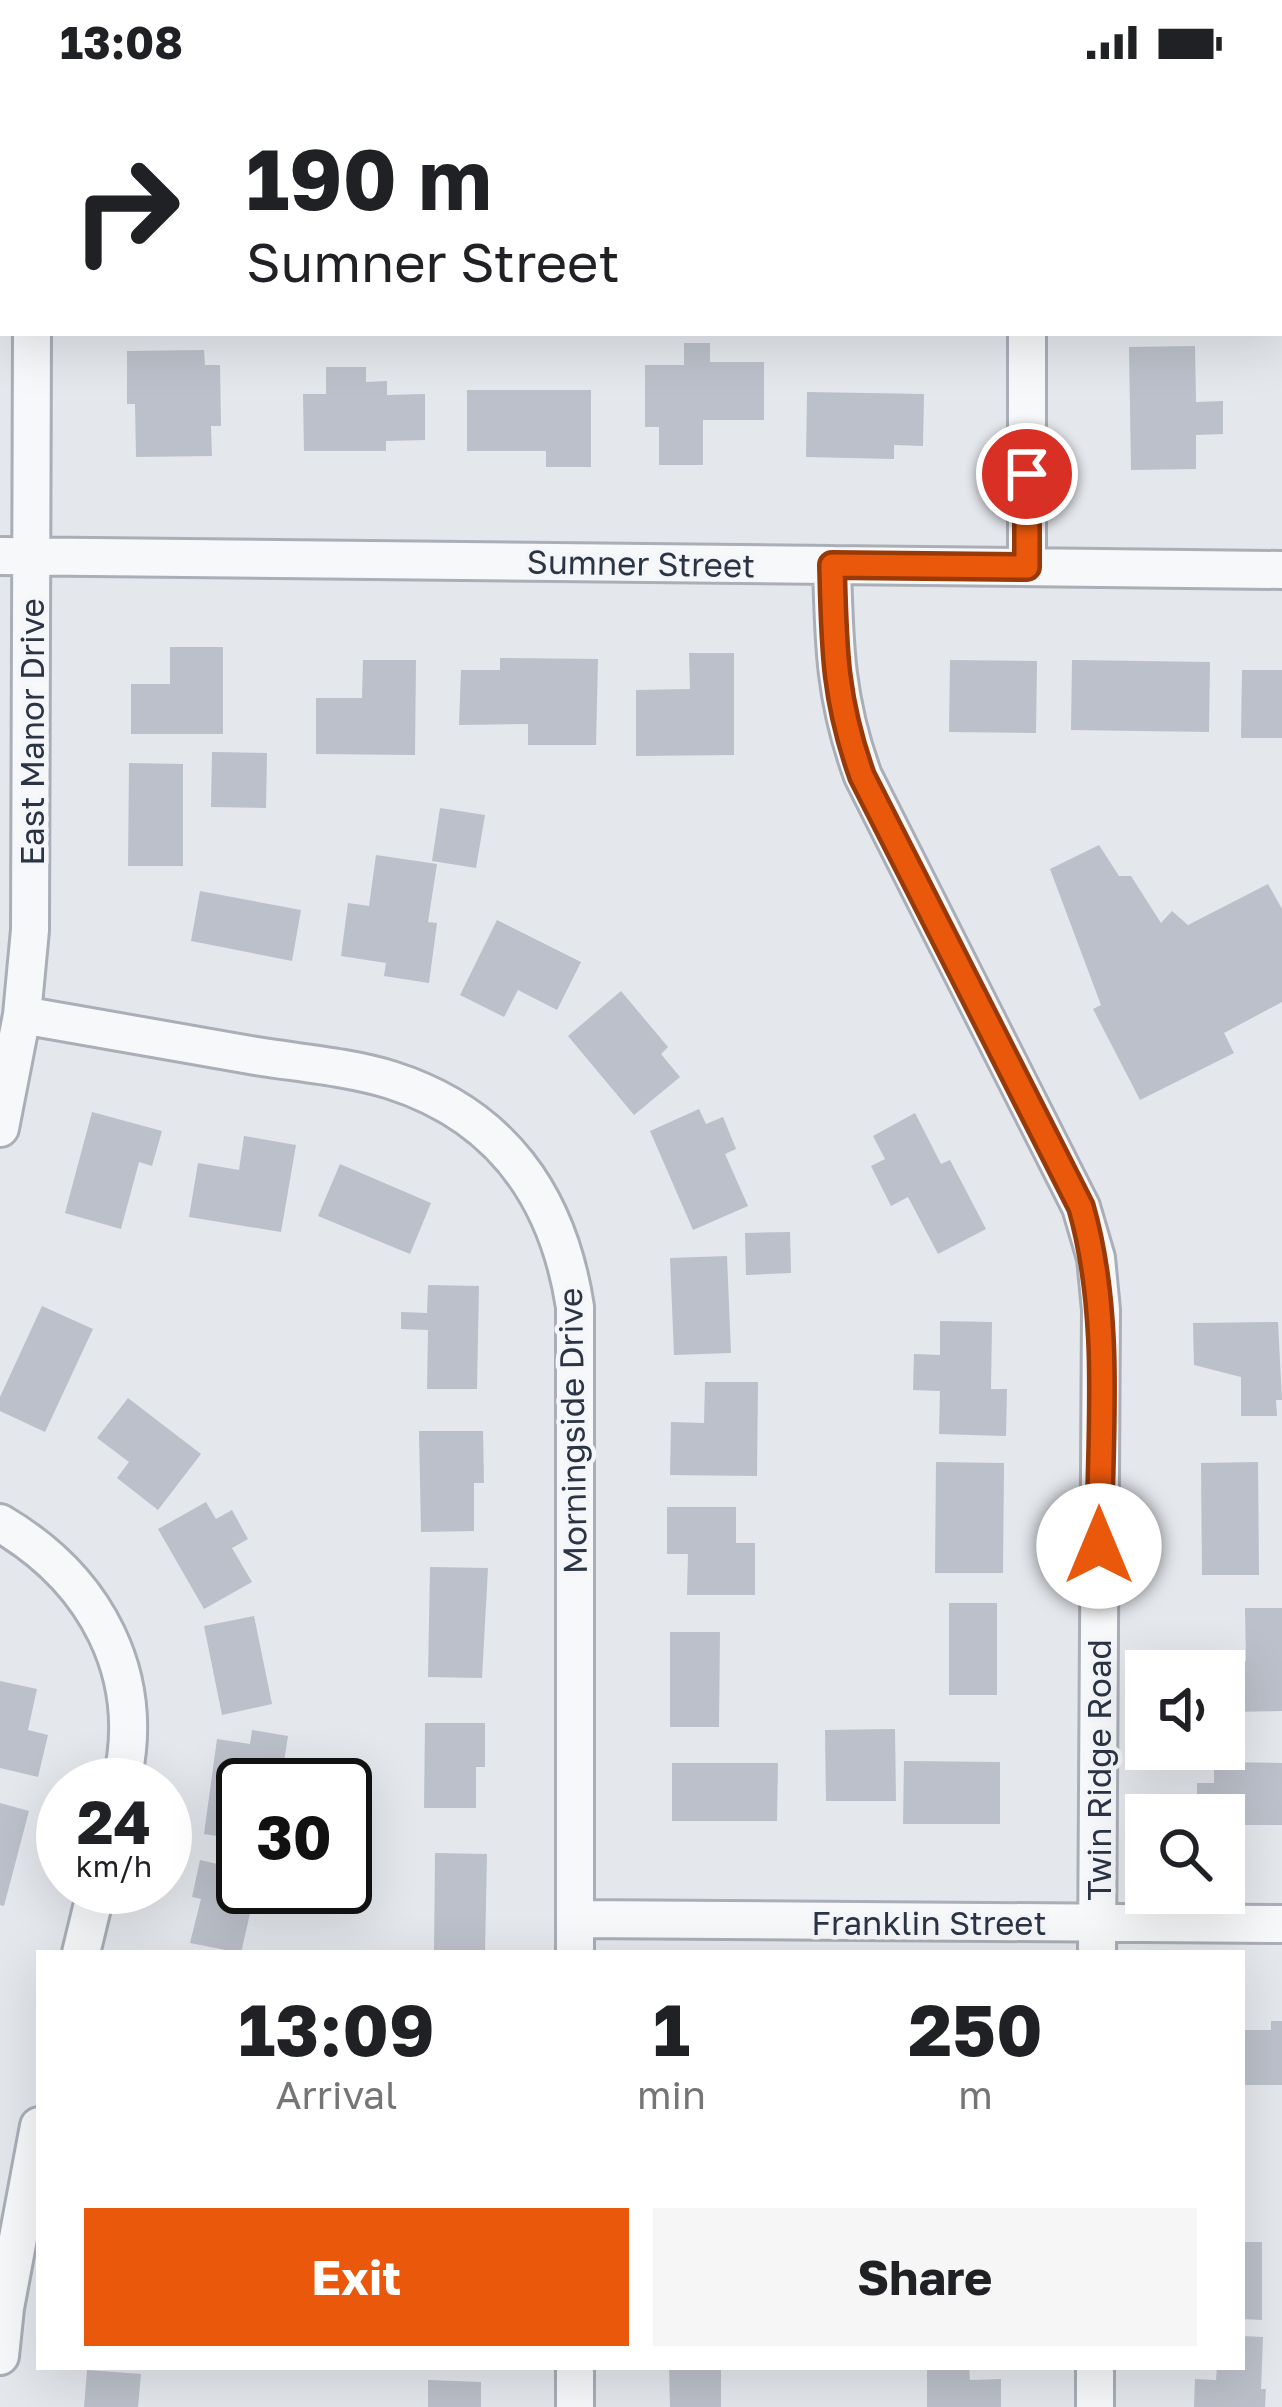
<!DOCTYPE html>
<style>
body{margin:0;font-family:"Golos Text",sans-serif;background:#f6f6f6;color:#202124;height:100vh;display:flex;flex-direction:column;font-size:45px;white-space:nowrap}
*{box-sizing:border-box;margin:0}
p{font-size:39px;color:#757577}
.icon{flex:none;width:66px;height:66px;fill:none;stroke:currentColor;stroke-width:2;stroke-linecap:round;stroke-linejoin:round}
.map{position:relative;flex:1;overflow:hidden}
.side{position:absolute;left:36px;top:1866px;width:1209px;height:420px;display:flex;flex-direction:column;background:#fff;border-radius:0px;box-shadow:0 12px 48px #0002}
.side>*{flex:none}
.banner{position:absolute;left:0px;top:0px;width:1284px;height:252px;box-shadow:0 12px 48px #0002;background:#fff;color:#202124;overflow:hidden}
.controls{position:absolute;left:1125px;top:1566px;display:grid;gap:24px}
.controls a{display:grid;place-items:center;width:120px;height:120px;border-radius:0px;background:#fff;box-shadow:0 12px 48px #0002;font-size:60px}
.speed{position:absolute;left:36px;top:1674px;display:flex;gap:24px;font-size:60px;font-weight:700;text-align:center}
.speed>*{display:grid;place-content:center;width:156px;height:156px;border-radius:50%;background:#fff;box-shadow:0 12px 48px #0002;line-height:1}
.speed small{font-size:30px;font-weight:400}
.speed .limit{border:6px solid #111;border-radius:18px;background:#fff;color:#111}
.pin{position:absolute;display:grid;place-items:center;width:102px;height:102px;color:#fff;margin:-51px;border:6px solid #fff;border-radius:50%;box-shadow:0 3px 12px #0007}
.me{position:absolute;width:132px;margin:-66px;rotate:0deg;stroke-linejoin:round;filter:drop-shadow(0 0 9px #0008)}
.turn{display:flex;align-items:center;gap:42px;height:252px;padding:0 48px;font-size:54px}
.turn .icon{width:156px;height:156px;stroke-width:2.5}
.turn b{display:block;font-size:84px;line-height:102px}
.eta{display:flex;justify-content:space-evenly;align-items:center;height:204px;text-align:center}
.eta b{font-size:72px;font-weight:700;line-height:84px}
.cta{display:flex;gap:24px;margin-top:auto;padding:24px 48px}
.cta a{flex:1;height:138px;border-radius:0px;background:#ea580c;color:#fff;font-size:48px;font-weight:700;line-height:138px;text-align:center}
.cta a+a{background:#f6f6f6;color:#202124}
.status{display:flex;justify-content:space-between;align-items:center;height:84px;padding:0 60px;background:#fff;direction:ltr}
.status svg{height:33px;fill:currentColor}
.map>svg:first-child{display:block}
.building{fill:#bbc0ca}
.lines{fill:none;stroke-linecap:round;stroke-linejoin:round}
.minor-casing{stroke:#a9aeb7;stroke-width:42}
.minor{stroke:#f7f8fa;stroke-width:36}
.route-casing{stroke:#983908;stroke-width:30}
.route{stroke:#ea580c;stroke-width:21}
.labels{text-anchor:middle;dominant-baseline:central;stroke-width:9;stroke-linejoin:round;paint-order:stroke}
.street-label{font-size:33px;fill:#2b3445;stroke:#f4f6f9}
</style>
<div class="status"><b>13:08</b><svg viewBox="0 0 49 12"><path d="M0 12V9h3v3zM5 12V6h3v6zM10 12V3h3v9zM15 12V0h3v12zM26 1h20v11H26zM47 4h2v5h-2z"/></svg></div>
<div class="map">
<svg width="1282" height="2323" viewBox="0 0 1282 2323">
<rect width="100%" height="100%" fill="#e4e7ec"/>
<path class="building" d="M 684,259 L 710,259 L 710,278 L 764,278 L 764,336 L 703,336 L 703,381 L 659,381 L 659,343 L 645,343 L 645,281 L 684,281 Z
M 1195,262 L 1196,318 L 1223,317 L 1223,350 L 1196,351 L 1196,385 L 1131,386 L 1129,263 Z
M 204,266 L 205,281 L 220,281 L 221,342 L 211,342 L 212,372 L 136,373 L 135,320 L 127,320 L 127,267 Z
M 326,283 L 366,283 L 366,298 L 387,297 L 387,311 L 425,310 L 425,356 L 386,357 L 386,367 L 304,367 L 303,310 L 326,310 Z
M 467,306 L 591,306 L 591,383 L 546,383 L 546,367 L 467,367 Z
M 807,308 L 924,310 L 923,362 L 894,361 L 894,375 L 806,373 Z
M 170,563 L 223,563 L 223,650 L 131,650 L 131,600 L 170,600 Z
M 689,569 L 734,569 L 734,671 L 636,672 L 636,606 L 690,605 Z
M 500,574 L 598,575 L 596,661 L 528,661 L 528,640 L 459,641 L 461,586 L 500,586 Z
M 363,576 L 416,576 L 415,671 L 316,670 L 316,614 L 362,614 Z
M 950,576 L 1037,577 L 1036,649 L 949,648 Z
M 1072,576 L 1210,578 L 1209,648 L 1071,646 Z
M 1242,586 L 1282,586 L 1282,654 L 1241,654 Z
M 212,668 L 267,669 L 266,724 L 211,723 Z
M 129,679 L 183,680 L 183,782 L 128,782 Z
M 440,724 L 485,731 L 476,784 L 432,777 Z
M 1099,761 L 1119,792 L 1131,792 L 1161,839 L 1172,827 L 1188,841 L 1268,800 L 1282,825 L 1282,918 L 1224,949 L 1234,969 L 1140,1016 L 1093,925 L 1101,921 L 1050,785 Z
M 376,771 L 437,780 L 428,838 L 437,839 L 429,899 L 384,892 L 386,879 L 341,872 L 348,819 L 369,822 Z
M 200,807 L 301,826 L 292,877 L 191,857 Z
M 497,836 L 581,878 L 557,926 L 518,906 L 504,933 L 460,911 Z
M 621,907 L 668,963 L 661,970 L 680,993 L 634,1031 L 568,952 Z
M 699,1025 L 706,1040 L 723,1033 L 736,1065 L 725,1070 L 748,1122 L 693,1146 L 650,1047 Z
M 92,1028 L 162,1047 L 152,1082 L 139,1078 L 121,1145 L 65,1129 Z
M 915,1029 L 941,1080 L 950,1076 L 986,1145 L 938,1170 L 908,1113 L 891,1122 L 871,1082 L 885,1075 L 873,1052 Z
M 244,1052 L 296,1061 L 281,1148 L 189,1133 L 198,1079 L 239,1086 Z
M 340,1080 L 431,1119 L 410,1170 L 318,1132 Z
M 790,1148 L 791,1189 L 746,1191 L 745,1149 Z
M 727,1172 L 731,1269 L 674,1271 L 670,1174 Z
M 428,1201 L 479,1202 L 477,1305 L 427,1305 L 428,1246 L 401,1245 L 401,1228 L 427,1229 Z
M 42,1222 L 93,1245 L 45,1348 L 0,1327 L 0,1313 Z
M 940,1237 L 992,1238 L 991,1305 L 1007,1305 L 1006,1352 L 939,1350 L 940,1307 L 913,1306 L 914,1270 L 940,1271 Z
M 1278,1238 L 1282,1316 L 1276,1316 L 1277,1332 L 1241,1332 L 1241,1293 L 1194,1281 L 1193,1239 Z
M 705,1298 L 758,1298 L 757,1392 L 670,1391 L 671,1338 L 704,1339 Z
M 128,1314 L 201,1370 L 158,1426 L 117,1394 L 129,1378 L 97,1354 Z
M 419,1347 L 483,1347 L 484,1399 L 474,1399 L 474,1447 L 421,1448 Z
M 936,1378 L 1004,1379 L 1003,1489 L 935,1489 Z
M 1258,1378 L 1259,1491 L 1202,1491 L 1201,1379 Z
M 206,1418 L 216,1435 L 232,1426 L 248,1455 L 232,1464 L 252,1498 L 204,1525 L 158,1445 Z
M 667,1423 L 736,1423 L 736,1459 L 755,1459 L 755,1511 L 687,1511 L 688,1470 L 667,1470 Z
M 430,1483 L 488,1484 L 482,1594 L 428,1593 Z
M 949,1519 L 997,1519 L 997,1611 L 949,1611 Z
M 1245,1524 L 1282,1524 L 1282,1627 L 1224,1628 L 1224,1587 L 1198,1587 L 1198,1578 L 1246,1577 Z
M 254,1532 L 272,1620 L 222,1631 L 204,1542 Z
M 670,1548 L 720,1548 L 719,1643 L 670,1643 Z
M 0,1597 L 37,1605 L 28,1646 L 48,1651 L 38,1693 L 0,1684 Z
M 425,1639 L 485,1639 L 485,1683 L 476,1683 L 476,1724 L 424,1724 Z
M 895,1645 L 896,1717 L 826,1717 L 825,1646 Z
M 252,1646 L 288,1652 L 281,1697 L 268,1695 L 267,1701 L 243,1701 L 243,1756 L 204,1750 L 217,1655 L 250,1660 Z
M 904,1677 L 1000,1678 L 1000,1740 L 903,1740 Z
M 1214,1678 L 1282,1679 L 1282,1741 L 1224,1741 L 1224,1731 L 1197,1731 L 1197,1699 L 1214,1699 Z
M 672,1679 L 778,1679 L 777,1737 L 672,1737 Z
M 0,1719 L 29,1727 L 4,1822 L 0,1821 Z
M 435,1769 L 487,1770 L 485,1869 L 434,1869 Z
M 200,1776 L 243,1786 L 243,1803 L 256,1803 L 241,1869 L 190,1859 L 201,1815 L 192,1813 Z
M 1271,1937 L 1282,1937 L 1282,2001 L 1242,2001 L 1242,1946 L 1271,1946 Z
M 1242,2158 L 1262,2158 L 1262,2236 L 1242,2235 Z
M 1242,2252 L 1263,2253 L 1261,2305 L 1266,2305 L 1265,2323 L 1194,2323 L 1195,2295 L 1216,2296 L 1217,2283 L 1242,2283 Z
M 669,2283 L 721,2283 L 721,2323 L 670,2323 Z
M 927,2283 L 969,2283 L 970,2296 L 1001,2295 L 1001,2323 L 927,2323 Z
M 87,2286 L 141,2290 L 138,2323 L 84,2323 Z
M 428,2296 L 481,2298 L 481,2323 L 428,2323 Z"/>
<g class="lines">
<g class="minor-casing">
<path id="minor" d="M 33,3 L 33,0
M 1028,3 L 1028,0
M 0,472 L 1282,486
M 832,481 C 834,561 835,616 863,692 L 1081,1123 L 1096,1174 L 1101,1226 L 1097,1869
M 1027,483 L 1027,249
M 22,931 C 100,944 178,958 256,972 C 300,979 349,983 391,996 C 501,1031 558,1112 575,1223 L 575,1869
M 0,1044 L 22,931 L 30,846 L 32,249
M 0,1439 C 95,1495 148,1590 121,1701
M 575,1835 L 1282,1840
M 81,1869 L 97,1803
M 0,2272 L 5,2224 L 39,2042
M 575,2323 L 575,2283
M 1095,2323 L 1095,2283"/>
</g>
<use href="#minor" class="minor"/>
</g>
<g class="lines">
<g class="route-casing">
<path id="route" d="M 1027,390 L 1027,483 L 832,481 C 834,563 834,613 862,692 L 1081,1123 C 1112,1232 1100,1349 1099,1462"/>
</g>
<use href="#route" class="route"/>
</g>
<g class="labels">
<g class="street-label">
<text transform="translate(641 479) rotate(1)">Sumner Street</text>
<text transform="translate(31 648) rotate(-90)">East Manor Drive</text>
<text transform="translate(572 1347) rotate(-91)">Morningside Drive</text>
<text transform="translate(1098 1686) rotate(-90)">Twin Ridge Road</text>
<text x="929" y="1838">Franklin Street</text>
</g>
</g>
</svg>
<div class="controls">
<a><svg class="icon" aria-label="sound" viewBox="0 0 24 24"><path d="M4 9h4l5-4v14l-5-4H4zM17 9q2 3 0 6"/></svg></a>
<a><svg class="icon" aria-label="search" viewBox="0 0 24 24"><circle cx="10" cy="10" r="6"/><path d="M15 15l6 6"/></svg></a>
</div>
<div class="speed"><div>24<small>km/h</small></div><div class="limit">30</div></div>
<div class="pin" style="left:1027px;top:390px;background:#d93025"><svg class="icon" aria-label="arrive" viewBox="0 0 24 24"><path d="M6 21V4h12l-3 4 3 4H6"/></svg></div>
<svg class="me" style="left:1099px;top:1462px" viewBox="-20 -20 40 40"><circle r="19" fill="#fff"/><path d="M0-13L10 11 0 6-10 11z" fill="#ea580c"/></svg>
<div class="banner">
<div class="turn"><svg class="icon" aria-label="right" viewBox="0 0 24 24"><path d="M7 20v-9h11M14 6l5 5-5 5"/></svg><div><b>190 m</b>Sumner Street</div></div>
</div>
<section class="side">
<div class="eta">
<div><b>13:09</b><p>Arrival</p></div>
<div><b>1</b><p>min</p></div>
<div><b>250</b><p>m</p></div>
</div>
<div class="cta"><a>Exit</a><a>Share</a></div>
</section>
</div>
